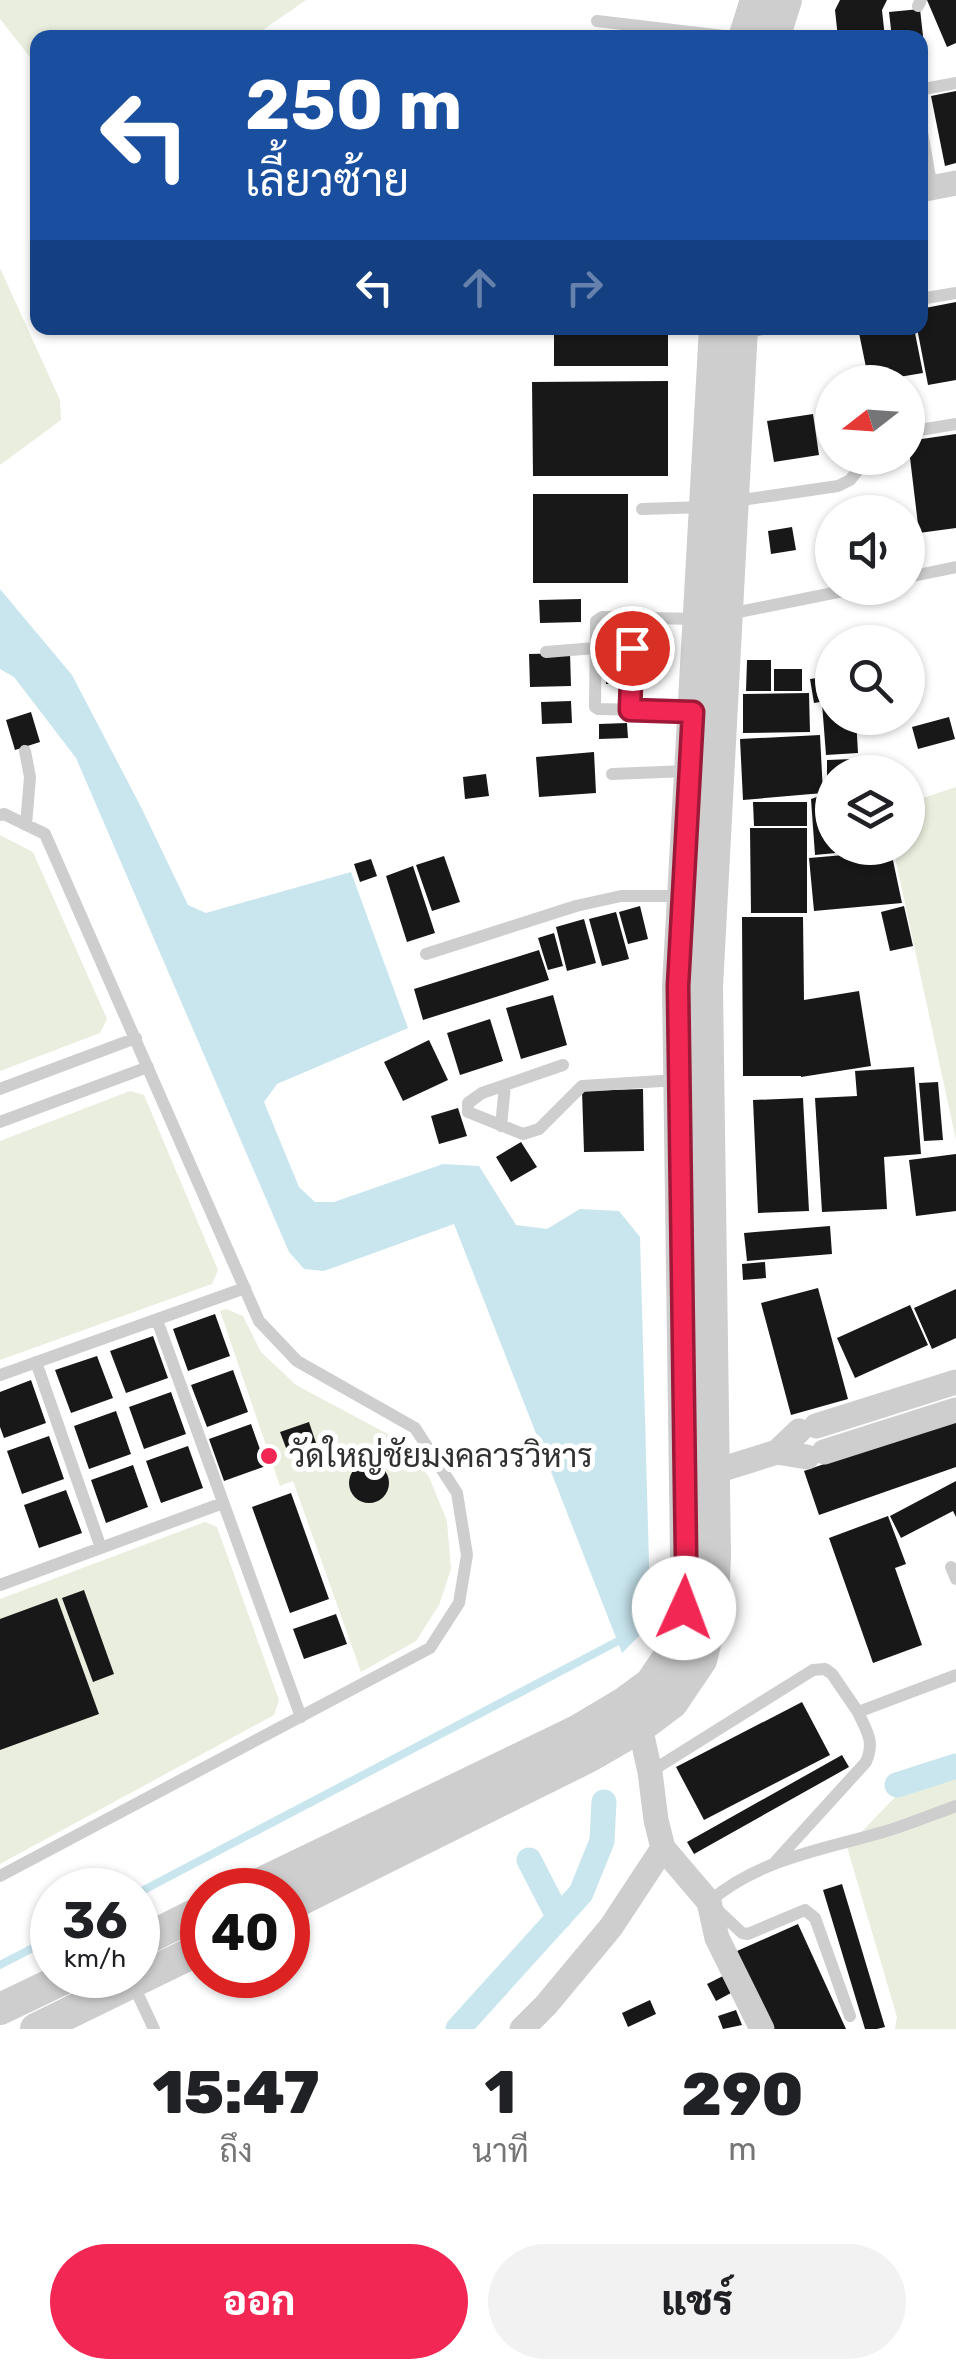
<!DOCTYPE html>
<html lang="th">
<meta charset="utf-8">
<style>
body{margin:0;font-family:Rubik,Sarabun,sans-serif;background:#f2f2f2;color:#202124;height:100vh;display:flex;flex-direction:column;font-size:38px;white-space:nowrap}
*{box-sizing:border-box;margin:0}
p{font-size:32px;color:#757577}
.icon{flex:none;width:55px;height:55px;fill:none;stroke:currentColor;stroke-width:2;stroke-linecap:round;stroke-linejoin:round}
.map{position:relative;height:2029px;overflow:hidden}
.drawer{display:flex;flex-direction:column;background:#fff;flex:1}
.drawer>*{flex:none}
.top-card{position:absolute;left:30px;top:30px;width:898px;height:305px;border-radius:20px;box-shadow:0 2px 8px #0004;background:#1a4fa0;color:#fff;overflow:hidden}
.needle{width:65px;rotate:253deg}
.buttons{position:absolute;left:815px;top:365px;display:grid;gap:20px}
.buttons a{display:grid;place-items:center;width:110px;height:110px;border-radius:50%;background:#fff;box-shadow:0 2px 8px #0004;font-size:50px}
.speed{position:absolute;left:30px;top:1868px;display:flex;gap:20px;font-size:50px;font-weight:700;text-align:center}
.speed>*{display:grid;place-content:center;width:130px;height:130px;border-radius:50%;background:#fff;box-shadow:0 2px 8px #0004;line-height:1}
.speed small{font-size:25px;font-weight:400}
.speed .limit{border:15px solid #d22;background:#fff;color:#111}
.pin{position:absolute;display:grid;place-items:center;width:85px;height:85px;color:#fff;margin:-42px;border:5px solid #fff;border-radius:50%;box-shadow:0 2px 10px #0007}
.me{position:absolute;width:110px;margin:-55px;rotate:2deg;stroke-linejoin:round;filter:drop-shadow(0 0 8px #0008)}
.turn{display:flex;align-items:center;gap:35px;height:210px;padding:0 50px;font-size:45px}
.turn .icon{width:130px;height:130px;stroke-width:2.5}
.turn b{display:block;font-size:70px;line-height:85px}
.lanes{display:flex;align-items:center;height:95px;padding:0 50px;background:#0003;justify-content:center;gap:50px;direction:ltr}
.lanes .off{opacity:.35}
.eta{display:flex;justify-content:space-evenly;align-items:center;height:170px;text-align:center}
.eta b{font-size:60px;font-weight:800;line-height:70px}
.action{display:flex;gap:20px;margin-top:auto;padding:20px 50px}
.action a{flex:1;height:115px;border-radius:60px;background:#f32754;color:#fff;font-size:40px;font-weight:800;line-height:115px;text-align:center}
.action a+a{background:#f2f2f2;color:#202124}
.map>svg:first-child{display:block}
.green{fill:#e9eede}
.water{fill:#c9e6ef}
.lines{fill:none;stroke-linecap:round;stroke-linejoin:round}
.stream{stroke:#c9e6ef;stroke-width:8}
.canal{stroke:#c9e6ef;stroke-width:25}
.building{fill:#181818}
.service{stroke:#cecece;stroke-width:12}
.minor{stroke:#cecece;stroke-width:25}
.tertiary{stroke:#cecece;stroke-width:32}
.route-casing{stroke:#9e1937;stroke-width:25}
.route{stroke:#f32754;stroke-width:18}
.poi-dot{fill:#f32754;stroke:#fff;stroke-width:4}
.labels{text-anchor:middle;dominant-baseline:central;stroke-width:10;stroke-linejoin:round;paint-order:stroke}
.poi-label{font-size:32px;fill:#313131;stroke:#fff;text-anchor:start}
</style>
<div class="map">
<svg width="956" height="2029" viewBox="0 0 956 2029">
<rect width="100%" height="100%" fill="#fff"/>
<path class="green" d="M 0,0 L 306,0 L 253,37 L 38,38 L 37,66 L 0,19 Z
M 0,268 L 60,400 L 61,420 L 0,465 Z
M 956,787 L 956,1140 L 893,848 L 908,848 L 908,803 Z
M 0,835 L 33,852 L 107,1019 L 100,1033 L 0,1071 Z
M 130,1091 L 144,1095 L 218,1270 L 212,1284 L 0,1360 L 0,1141 Z
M 226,1309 L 243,1316 L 261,1352 L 296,1385 L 399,1440 L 429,1477 L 447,1521 L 451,1569 L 439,1605 L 416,1641 L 361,1672 L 293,1481 L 280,1486 L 220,1311 Z
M 205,1522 L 217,1527 L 279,1700 L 274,1715 L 0,1864 L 0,1599 Z
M 956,1775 L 956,2029 L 895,2029 L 897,2017 L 847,1847 L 897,1795 Z"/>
<path class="water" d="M 0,589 L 72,675 L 141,807 L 188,905 L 206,913 L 351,872 L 408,1028 L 277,1084 L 264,1102 L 299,1187 L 315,1202 L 334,1202 L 443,1164 L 479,1166 L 516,1225 L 547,1229 L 580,1209 L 619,1211 L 640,1237 L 650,1599 L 640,1635 L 622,1653 L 454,1224 L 324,1271 L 304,1269 L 289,1252 L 76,758 L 14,677 L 0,669 Z"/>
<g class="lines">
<path class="stream" d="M 138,1893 L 624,1638
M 0,1965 L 52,1938"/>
<path class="canal" d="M 897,1785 L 956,1766
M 529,1860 L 559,1918
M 458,2029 L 581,1893 L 602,1841 L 604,1802"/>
</g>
<path class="building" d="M 840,0 L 887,0 L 882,10 L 885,38 L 838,38 L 835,10 Z
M 927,0 L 956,0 L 956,43 L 947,47 Z
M 920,9 L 926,63 L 920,64 L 920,38 L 892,38 L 889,12 Z
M 956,91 L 956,163 L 945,166 L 931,96 Z
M 956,302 L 956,380 L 928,385 L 917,328 L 920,328 L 920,309 Z
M 554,328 L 668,328 L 668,366 L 554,366 Z
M 888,328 L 914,328 L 923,373 L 869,382 L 859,333 Z
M 668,381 L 668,476 L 533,476 L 532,382 Z
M 813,414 L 819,455 L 774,462 L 767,421 Z
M 956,434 L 956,528 L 919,533 L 908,441 Z
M 533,494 L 628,494 L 628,583 L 533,583 Z
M 792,527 L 796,550 L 771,554 L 768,531 Z
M 581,599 L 581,622 L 540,623 L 539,600 Z
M 605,643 L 620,643 L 620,684 L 606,684 Z
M 570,653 L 571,686 L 530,687 L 529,654 Z
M 747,660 L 771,660 L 771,691 L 746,691 Z
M 774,669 L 802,669 L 802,691 L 774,691 Z
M 832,676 L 832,700 L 814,703 L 810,679 Z
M 809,693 L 810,732 L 743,733 L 743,694 Z
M 571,701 L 572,723 L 542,724 L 541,702 Z
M 832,702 L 832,718 L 856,718 L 858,753 L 826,755 L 822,703 Z
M 31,712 L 40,742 L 15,750 L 6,720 Z
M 949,717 L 955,739 L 918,749 L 912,727 Z
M 627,723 L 628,738 L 599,739 L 599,724 Z
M 820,735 L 823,793 L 743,800 L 740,739 Z
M 594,752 L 596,793 L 539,797 L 536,757 Z
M 853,759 L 854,772 L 832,772 L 832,779 L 827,779 L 827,760 Z
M 486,774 L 489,796 L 465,799 L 463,777 Z
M 832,792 L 832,848 L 867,848 L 867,850 L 815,855 L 811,799 Z
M 753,802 L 807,802 L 807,826 L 754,826 Z
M 750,828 L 807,828 L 807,913 L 751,913 Z
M 891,851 L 902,903 L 814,911 L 809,858 Z
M 444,856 L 460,902 L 432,911 L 416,865 Z
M 371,859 L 377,876 L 360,882 L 354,864 Z
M 413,866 L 435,933 L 407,942 L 386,876 Z
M 640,906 L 648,939 L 628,944 L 619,912 Z
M 904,906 L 913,946 L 890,951 L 881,912 Z
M 616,912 L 629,959 L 602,966 L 589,919 Z
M 742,917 L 803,917 L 804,1000 L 859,991 L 871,1066 L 801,1077 L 801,1076 L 743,1076 Z
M 584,919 L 596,963 L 567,971 L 556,927 Z
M 554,933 L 563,966 L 548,970 L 538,938 Z
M 539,950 L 549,980 L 423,1020 L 414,989 Z
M 553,995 L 567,1045 L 521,1059 L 506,1008 Z
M 490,1019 L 503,1061 L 460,1075 L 447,1033 Z
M 429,1040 L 448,1080 L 403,1101 L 384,1062 Z
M 914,1067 L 921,1154 L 884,1157 L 887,1209 L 822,1212 L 815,1098 L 857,1096 L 855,1071 Z
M 938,1082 L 943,1140 L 924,1141 L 919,1083 Z
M 643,1089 L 644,1151 L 584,1152 L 582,1091 Z
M 803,1098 L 809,1211 L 758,1213 L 753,1100 Z
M 458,1108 L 467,1136 L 439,1144 L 431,1116 Z
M 521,1142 L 537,1167 L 511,1182 L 496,1157 Z
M 956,1154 L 956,1211 L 916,1216 L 909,1160 Z
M 830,1226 L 832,1254 L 747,1261 L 744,1233 Z
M 765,1262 L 766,1278 L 743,1280 L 742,1264 Z
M 818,1288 L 848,1399 L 791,1415 L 761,1303 Z
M 956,1289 L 956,1338 L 932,1349 L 914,1308 Z
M 910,1305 L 928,1345 L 855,1378 L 837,1338 Z
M 215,1314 L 230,1356 L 188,1371 L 173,1329 Z
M 153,1336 L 168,1378 L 126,1393 L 110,1351 Z
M 97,1356 L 113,1398 L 71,1413 L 55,1370 Z
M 233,1370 L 248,1412 L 207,1427 L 191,1385 Z
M 31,1380 L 46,1423 L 4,1438 L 0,1427 L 0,1392 Z
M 171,1392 L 186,1434 L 144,1449 L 129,1407 Z
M 116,1411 L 131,1454 L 89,1469 L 74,1426 Z
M 956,1418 L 956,1467 L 819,1515 L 804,1471 Z
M 309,1422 L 316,1443 L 288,1453 L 280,1432 Z
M 251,1424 L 266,1466 L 224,1481 L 209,1439 Z
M 49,1436 L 64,1479 L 22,1494 L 7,1451 Z
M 188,1446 L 203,1488 L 161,1503 L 146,1461 Z
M349 1483a20 20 0 1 1 40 0a20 20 0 1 1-40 0Z
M 133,1465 L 148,1507 L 106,1523 L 91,1480 Z
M 956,1481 L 956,1517 L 953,1511 L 901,1538 L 890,1516 Z
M 66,1490 L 82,1533 L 39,1548 L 24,1505 Z
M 291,1493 L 329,1599 L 290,1613 L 252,1507 Z
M 888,1516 L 906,1564 L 895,1568 L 922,1645 L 873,1663 L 829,1538 Z
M 84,1590 L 114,1674 L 93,1682 L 62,1598 Z
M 57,1598 L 99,1714 L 0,1750 L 0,1619 Z
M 336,1614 L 347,1644 L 304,1659 L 293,1629 Z
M 802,1702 L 830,1755 L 704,1820 L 676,1767 Z
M 842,1755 L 849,1767 L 694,1854 L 687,1842 Z
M 842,1884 L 885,2027 L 877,2029 L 865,2029 L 823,1890 Z
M 798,1924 L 846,2029 L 772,2029 L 737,1951 Z
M 723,1976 L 731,1993 L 716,2001 L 707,1984 Z
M 650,2000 L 656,2014 L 628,2027 L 622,2013 Z
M 736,2010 L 742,2025 L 723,2029 L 718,2016 Z"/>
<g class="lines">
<path class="service" d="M 918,6 L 921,0
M 597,21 L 741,38
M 920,93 L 924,89 L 956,83
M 922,132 L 932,188
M 920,299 L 956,293
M 745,332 L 770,328
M 908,432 L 956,424
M 735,501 L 838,486 L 850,480 L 868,458
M 642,509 L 704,507
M 908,577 L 956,567
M 729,614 L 858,588
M 546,652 L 595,648
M 630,710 L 632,617
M 691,711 L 598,709 L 595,707 L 596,621 L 602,617 L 696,619
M 25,751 L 30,777 L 26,825
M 612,774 L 687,771
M 0,815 L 4,814 L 45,834 L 259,1321 L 297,1361 L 415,1428 L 457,1493 L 467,1555 L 459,1603 L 430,1648 L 0,1876
M 426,954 L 576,906 L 621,896 L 681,896
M 563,1065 L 482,1093 L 468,1103 L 468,1112 L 523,1134 L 539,1129 L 582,1086 L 677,1080
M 0,1089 L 136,1038
M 0,1122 L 148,1067
M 501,1126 L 505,1085
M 157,1320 L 301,1717
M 36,1362 L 101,1548
M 0,1375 L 245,1288
M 951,1567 L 956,1579
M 0,1585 L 223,1503
M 650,1772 L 813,1670 L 825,1669 L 832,1674 L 858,1712 L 956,1675
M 776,1861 L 866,1762 C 875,1741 867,1732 858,1712
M 132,1982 L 154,2029
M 850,2016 L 815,1918 L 805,1910 L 748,1934 L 742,1933 L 709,1902 C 759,1858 827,1849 890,1830 C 912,1823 934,1814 956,1806"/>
<path class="minor" d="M 920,190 L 956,183
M 816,1426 L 956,1382
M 777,1452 L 799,1431
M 824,1452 L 956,1410
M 713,1472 L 777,1452 L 807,1457
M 640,1727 L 650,1772 L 656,1820 L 663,1848 L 709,1902 L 717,1938 L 762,2029
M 522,2029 L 546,2005 L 611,1927 L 663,1848"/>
<path class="tertiary" d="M 744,38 L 756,0
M 774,38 L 786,0
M 247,1890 L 577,1731 L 624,1703 L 651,1683 L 676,1646 L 684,1608 L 686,1555 L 678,986 L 715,328
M 288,1906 L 590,1756 L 640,1727 L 672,1703 L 701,1660 L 712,1616 L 715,1557 L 707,987 L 742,328
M 138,1943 L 202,1911
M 0,2009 L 71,1975
M 36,2029 L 202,1948"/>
</g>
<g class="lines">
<g class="route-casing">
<path id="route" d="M 632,648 L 630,710 L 693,712 L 678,986 L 686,1556 L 684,1608"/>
</g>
<use href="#route" class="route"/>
</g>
<circle class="poi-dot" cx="269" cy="1456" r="10"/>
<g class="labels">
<g class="poi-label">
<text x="289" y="1456">วัดใหญ่ชัยมงคลวรวิหาร</text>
</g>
</g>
</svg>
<div class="buttons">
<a><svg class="needle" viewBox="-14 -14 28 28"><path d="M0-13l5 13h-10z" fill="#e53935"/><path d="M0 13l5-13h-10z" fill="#757577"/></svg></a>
<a><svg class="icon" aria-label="sound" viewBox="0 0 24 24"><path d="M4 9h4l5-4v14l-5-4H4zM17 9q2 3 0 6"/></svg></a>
<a><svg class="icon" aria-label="search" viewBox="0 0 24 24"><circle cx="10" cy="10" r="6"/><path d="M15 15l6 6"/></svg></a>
<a><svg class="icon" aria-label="layers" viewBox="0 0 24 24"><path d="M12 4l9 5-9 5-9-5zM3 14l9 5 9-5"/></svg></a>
</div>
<div class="speed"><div>36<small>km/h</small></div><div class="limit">40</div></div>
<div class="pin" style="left:632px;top:648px;background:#d93025"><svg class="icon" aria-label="arrive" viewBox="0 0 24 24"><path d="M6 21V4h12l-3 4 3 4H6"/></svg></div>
<svg class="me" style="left:684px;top:1608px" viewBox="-20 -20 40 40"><circle r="19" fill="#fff"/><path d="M0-13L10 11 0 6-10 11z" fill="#f32754"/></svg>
<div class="top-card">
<div class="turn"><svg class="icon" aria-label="left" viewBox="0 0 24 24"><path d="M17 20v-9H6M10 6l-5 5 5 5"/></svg><div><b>250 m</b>เลี้ยวซ้าย</div></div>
<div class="lanes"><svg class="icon" aria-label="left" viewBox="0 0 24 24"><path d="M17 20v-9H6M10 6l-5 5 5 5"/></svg><svg class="icon off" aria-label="ahead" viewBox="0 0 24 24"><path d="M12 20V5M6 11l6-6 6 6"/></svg><svg class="icon off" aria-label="right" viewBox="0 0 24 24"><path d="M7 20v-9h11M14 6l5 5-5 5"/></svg></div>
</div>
</div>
<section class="drawer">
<div class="eta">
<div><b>15:47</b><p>ถึง</p></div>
<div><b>1</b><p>นาที</p></div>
<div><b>290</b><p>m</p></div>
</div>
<div class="action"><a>ออก</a><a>แชร์</a></div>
</section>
